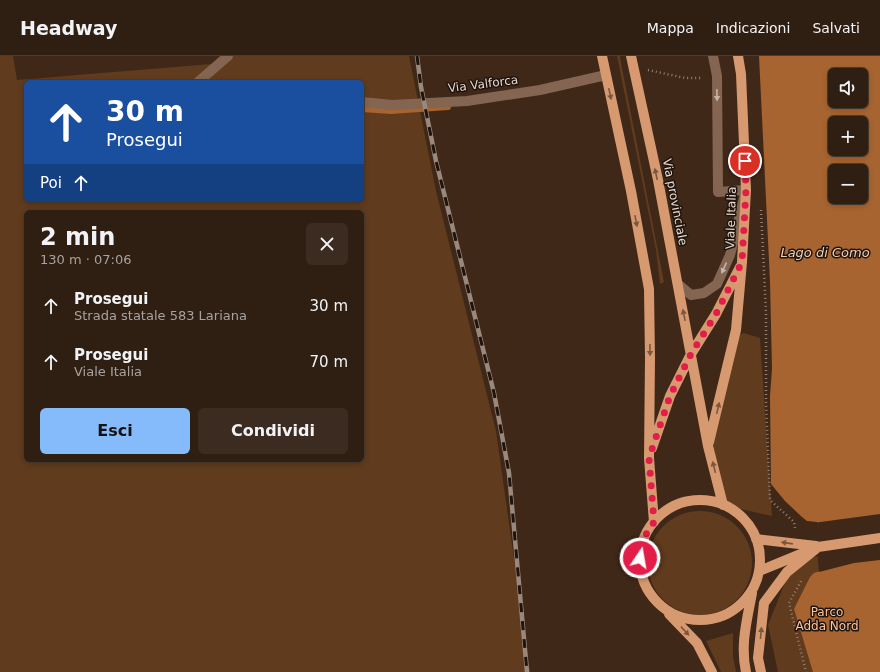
<!DOCTYPE html>
<html lang="it">
<meta charset="utf-8">
<style>
body{margin:0;font-family:"DejaVu Sans",sans-serif;background:#3b2b20;color:#f1f3f6;height:100vh;display:flex;flex-direction:column;font-size:15px;white-space:nowrap}
*{box-sizing:border-box;margin:0}
p{font-size:13px;color:#a7a29f}
.icon{flex:none;width:22px;height:22px;fill:none;stroke:currentColor;stroke-width:2;stroke-linecap:round;stroke-linejoin:round}
.map{position:relative;flex:1;overflow:hidden}
.sheet{position:absolute;left:24px;top:154px;width:340px;height:252px;display:flex;flex-direction:column;background:#2f1e12;border-radius:6px;box-shadow:0 2px 6px #0003,0 0 0 1px #4a3c32}
.sheet>*{flex:none}
.top-card{position:absolute;left:24px;top:24px;width:340px;height:122px;border-radius:6px;box-shadow:0 2px 6px #0003,0 0 0 1px #4a3c32;background:#1a4fa0;color:#fff;overflow:hidden}
.buttons{position:absolute;left:828px;top:12px;display:grid;gap:8px}
.buttons a{display:grid;place-items:center;width:40px;height:40px;border-radius:6px;background:#2f1e12;box-shadow:0 2px 6px #0003,0 0 0 1px #4a3c32;font-size:20px}
.pin{position:absolute;display:grid;place-items:center;width:34px;height:34px;color:#fff;margin:-17px;border:2px solid #fff;border-radius:50%;box-shadow:0 1px 4px #0007}
.me{position:absolute;width:44px;margin:-22px;rotate:12deg;stroke-linejoin:round;filter:drop-shadow(0 0 3px #0008)}
.turn{display:flex;align-items:center;gap:14px;height:84px;padding:0 16px;font-size:18px}
.turn .icon{width:52px;height:52px;stroke-width:2.5}
.turn b{display:block;font-size:28px;line-height:34px}
.then{display:flex;align-items:center;height:38px;padding:0 16px;background:#0003;gap:8px;font-size:15px}
.round{display:grid;place-items:center;flex:none;width:42px;height:42px;border-radius:6px;background:#3b2b20}
.head{display:flex;align-items:center;justify-content:space-between;height:68px;padding:0 16px}
h1{font-size:24px;font-weight:800;line-height:30px}
.primary-button{display:flex;gap:8px;margin-top:auto;padding:8px 16px}
.primary-button a{flex:1;height:46px;border-radius:6px;background:#85bbfb;color:#111;font-size:16px;font-weight:800;line-height:46px;text-align:center}
.primary-button a+a{background:#3b2b20;color:#f1f3f6}
ul{padding:0;list-style:none}
li{display:flex;align-items:center;gap:12px;height:56px;padding:0 16px}
li div{flex:1}
li b{display:block;font-size:15px}
li em{font-style:normal}
header{display:flex;align-items:center;gap:24px;box-sizing:border-box;height:56px;padding:0 20px;background:#2f1e12;border-bottom:1px solid #4a3c32}
header strong{font-size:19px}
nav{display:flex;gap:22px;margin-inline-start:auto;font-size:14px}
.map>svg:first-child{display:block}
.green{fill:#603b1e;fill-rule:evenodd}
.water{fill:#a76430;fill-rule:evenodd}
.pier{fill:#3f2818}
.lines{fill:none;stroke-linecap:round;stroke-linejoin:round}
.stream{stroke:#a76430;stroke-width:6}
.path{stroke:#958175;stroke-width:2.5;stroke-dasharray:1 3;stroke-linecap:butt}
.minor{stroke:#836551;stroke-width:10}
.major{stroke:#d79a70;stroke-width:10}
.rail-casing{stroke:#9b887c;stroke-width:4.5}
.rail{stroke:#1e140d;stroke-width:3;stroke-dasharray:9;stroke-linecap:butt}
.oneway{fill:#7a573e}
.oneway2{fill:#c8b3a6}
.route{stroke:#e11d48;stroke-width:7;stroke-dasharray:0 12.6}
.labels{text-anchor:middle;dominant-baseline:central;stroke-width:3;stroke-linejoin:round;paint-order:stroke}
.street-label{font-size:12px;fill:#e5d5cb;stroke:#1e140d}
.park-label{font-size:12px;fill:#fcc39c;stroke:#1e140d}
.water-label{font-size:13px;font-style:italic;fill:#f3cdb3;stroke:#1e140d}
</style>
<header>
<strong>Headway</strong>
<nav><a>Mappa</a><a>Indicazioni</a><a>Salvati</a></nav>
</header>
<div class="map">
<svg width="880" height="616" viewBox="0 0 880 616">
<rect width="100%" height="100%" fill="#3f2818"/>
<path class="green" d="M 0,0 L 13,0 L 17,24 L 211,8 L 224,0 L 409,0 L 436,135 L 496,375 L 530,616 L 0,616 ZM 26,26 L 362,26 L 362,144 L 26,144 ZM 26,156 L 362,156 L 362,404 L 26,404 Z
M 617,0 L 620,0 L 622,12 L 664,226 L 660,228 L 656,194 Z
M 744,277 L 760,282 L 772,460 L 723,449 L 708,390 L 735,280 Z
M648 507a52 52 0 1 1 104 0a52 52 0 1 1-104 0Z
M 880,491 L 880,616 L 778,616 L 768,569 L 794,504 Z
M 733,577 L 733,600 L 736,616 L 721,616 L 706,585 Z"/>
<path class="water" d="M 759,0 L 880,0 L 880,616 L 813,616 L 794,553 L 810,521 L 814,517 L 820,515 L 817,466 L 807,465 L 802,461 L 785,445 L 771,428 L 770,340 L 772,313 L 770,225 ZM 835,19 L 861,19 L 861,45 L 835,45 ZM 835,67 L 861,67 L 861,93 L 835,93 ZM 835,115 L 861,115 L 861,141 L 835,141 Z"/>
<path class="pier" d="M 880,458 L 880,504 L 854,507 L 819,516 L 815,468 L 813,468 L 813,467 Z"/>
<g class="lines">
<path class="stream" d="M 362,53 L 391,55 L 448,51"/>
<path class="path" d="M 648,14 L 685,22 L 703,22
M 761,154 L 766,257 L 766,345 L 770,444 L 794,466 L 795,472
M 801,525 L 789,547 L 806,616"/>
<path class="minor" d="M 198,26 L 228,0
M 362,46 L 392,49 L 467,45 L 540,34 L 606,19
M 678,228 L 691,239 L 704,237 L 717,228 L 730,199 L 746,134 L 718,136 L 717,20 L 713,0"/>
<path class="major" d="M 602,0 L 631,135 L 649,233 L 650,302 L 649,402 L 654,466
M 631,0 L 658,124 L 708,390 L 723,449
M 709,386 L 736,274 L 742,206 L 746,134 L 741,18 L 738,0
M 652,392 L 670,340 L 691,298 L 716,258 L 740,211
M640 504a60 60 0 1 1 120 0a60 60 0 1 1-120 0Z
M 756,483 L 816,490
M 759,515 L 818,491 L 880,482
M 669,558 L 697,587 L 712,616
M 746,616 C 740,589 747,564 752,537
M 761,616 L 758,602 L 764,547 L 787,516 L 818,491"/>
<g class="rail-casing">
<path id="rail" d="M 417,0 L 421,31 L 436,105 L 494,337 L 509,417 L 527,616"/>
</g>
<use href="#rail" class="rail"/>
</g>
<defs><path id="oneway-solid" d="M-6-.8H1V-3.2L6.5 0L1 3.2V.8H-6Z"/></defs>
<g class="oneway">
<use href="#oneway-solid" transform="translate(610 38) rotate(78)"/>
<use href="#oneway-solid" transform="translate(656 118) rotate(-102)"/>
<use href="#oneway-solid" transform="translate(636 165) rotate(79)"/>
<use href="#oneway-solid" transform="translate(684 259) rotate(-101)"/>
<use href="#oneway-solid" transform="translate(650 294) rotate(89)"/>
<use href="#oneway-solid" transform="translate(718 352) rotate(-77)"/>
<use href="#oneway-solid" transform="translate(714 411) rotate(-104)"/>
<use href="#oneway-solid" transform="translate(787 487) rotate(-172)"/>
<use href="#oneway-solid" transform="translate(685 575) rotate(47)"/>
<use href="#oneway-solid" transform="translate(761 577) rotate(-84)"/>
</g>
<g class="oneway2">
<use href="#oneway-solid" transform="translate(717 39) rotate(89)"/>
<use href="#oneway-solid" transform="translate(724 212) rotate(114)"/>
</g>
<g class="lines">
<path class="route" d="M 640,502 L 642,491 L 645,480 L 654,466 L 649,402 L 666,352 L 670,340 L 691,298 L 716,258 L 742,206 L 746,134 L 745,105"/>
</g>
<g class="labels">
<g class="street-label">
<text transform="translate(483 28) rotate(-7)">Via Valforca</text>
<text transform="translate(675 146) rotate(79)">Via provinciale</text>
<text transform="translate(731 162) rotate(-88)">Viale Italia</text>
</g>
<g class="park-label">
<text x="827" y="556">Parco<tspan x="827" dy="14">Adda Nord</tspan></text>
</g>
<g class="water-label">
<text x="825" y="196">Lago di Como</text>
</g>
</g>
</svg>
<div class="buttons">
<a><svg class="icon" aria-label="sound" viewBox="0 0 24 24"><path d="M4 9h4l5-4v14l-5-4H4zM17 9q2 3 0 6"/></svg></a>
<a>+</a>
<a>−</a>
</div>
<div class="pin" style="left:745px;top:105px;background:#d93025"><svg class="icon" aria-label="arrive" viewBox="0 0 24 24"><path d="M6 21V4h12l-3 4 3 4H6"/></svg></div>
<svg class="me" style="left:640px;top:502px" viewBox="-20 -20 40 40"><circle r="17" fill="#e11d48" stroke="#fff" stroke-width="3"/><path d="M0-11L8 9 0 5-8 9z" fill="#fff"/></svg>
<div class="top-card">
<div class="turn"><svg class="icon" aria-label="ahead" viewBox="0 0 24 24"><path d="M12 20V5M6 11l6-6 6 6"/></svg><div><b>30 m</b>Prosegui</div></div>
<div class="then">Poi<svg class="icon" aria-label="ahead" viewBox="0 0 24 24"><path d="M12 20V5M6 11l6-6 6 6"/></svg></div>
</div>
<section class="sheet">
<div class="head"><div><h1>2 min</h1><p>130 m · 07:06</p></div><a class="round"><svg class="icon" aria-label="close" viewBox="0 0 24 24"><path d="M6 6l12 12M18 6L6 18"/></svg></a></div>
<ul>
<li><svg class="icon" aria-label="ahead" viewBox="0 0 24 24"><path d="M12 20V5M6 11l6-6 6 6"/></svg><div><b>Prosegui</b><p>Strada statale 583 Lariana</p></div><em>30 m</em></li>
<li><svg class="icon" aria-label="ahead" viewBox="0 0 24 24"><path d="M12 20V5M6 11l6-6 6 6"/></svg><div><b>Prosegui</b><p>Viale Italia</p></div><em>70 m</em></li>
</ul>
<div class="primary-button"><a>Esci</a><a>Condividi</a></div>
</section>
</div>
